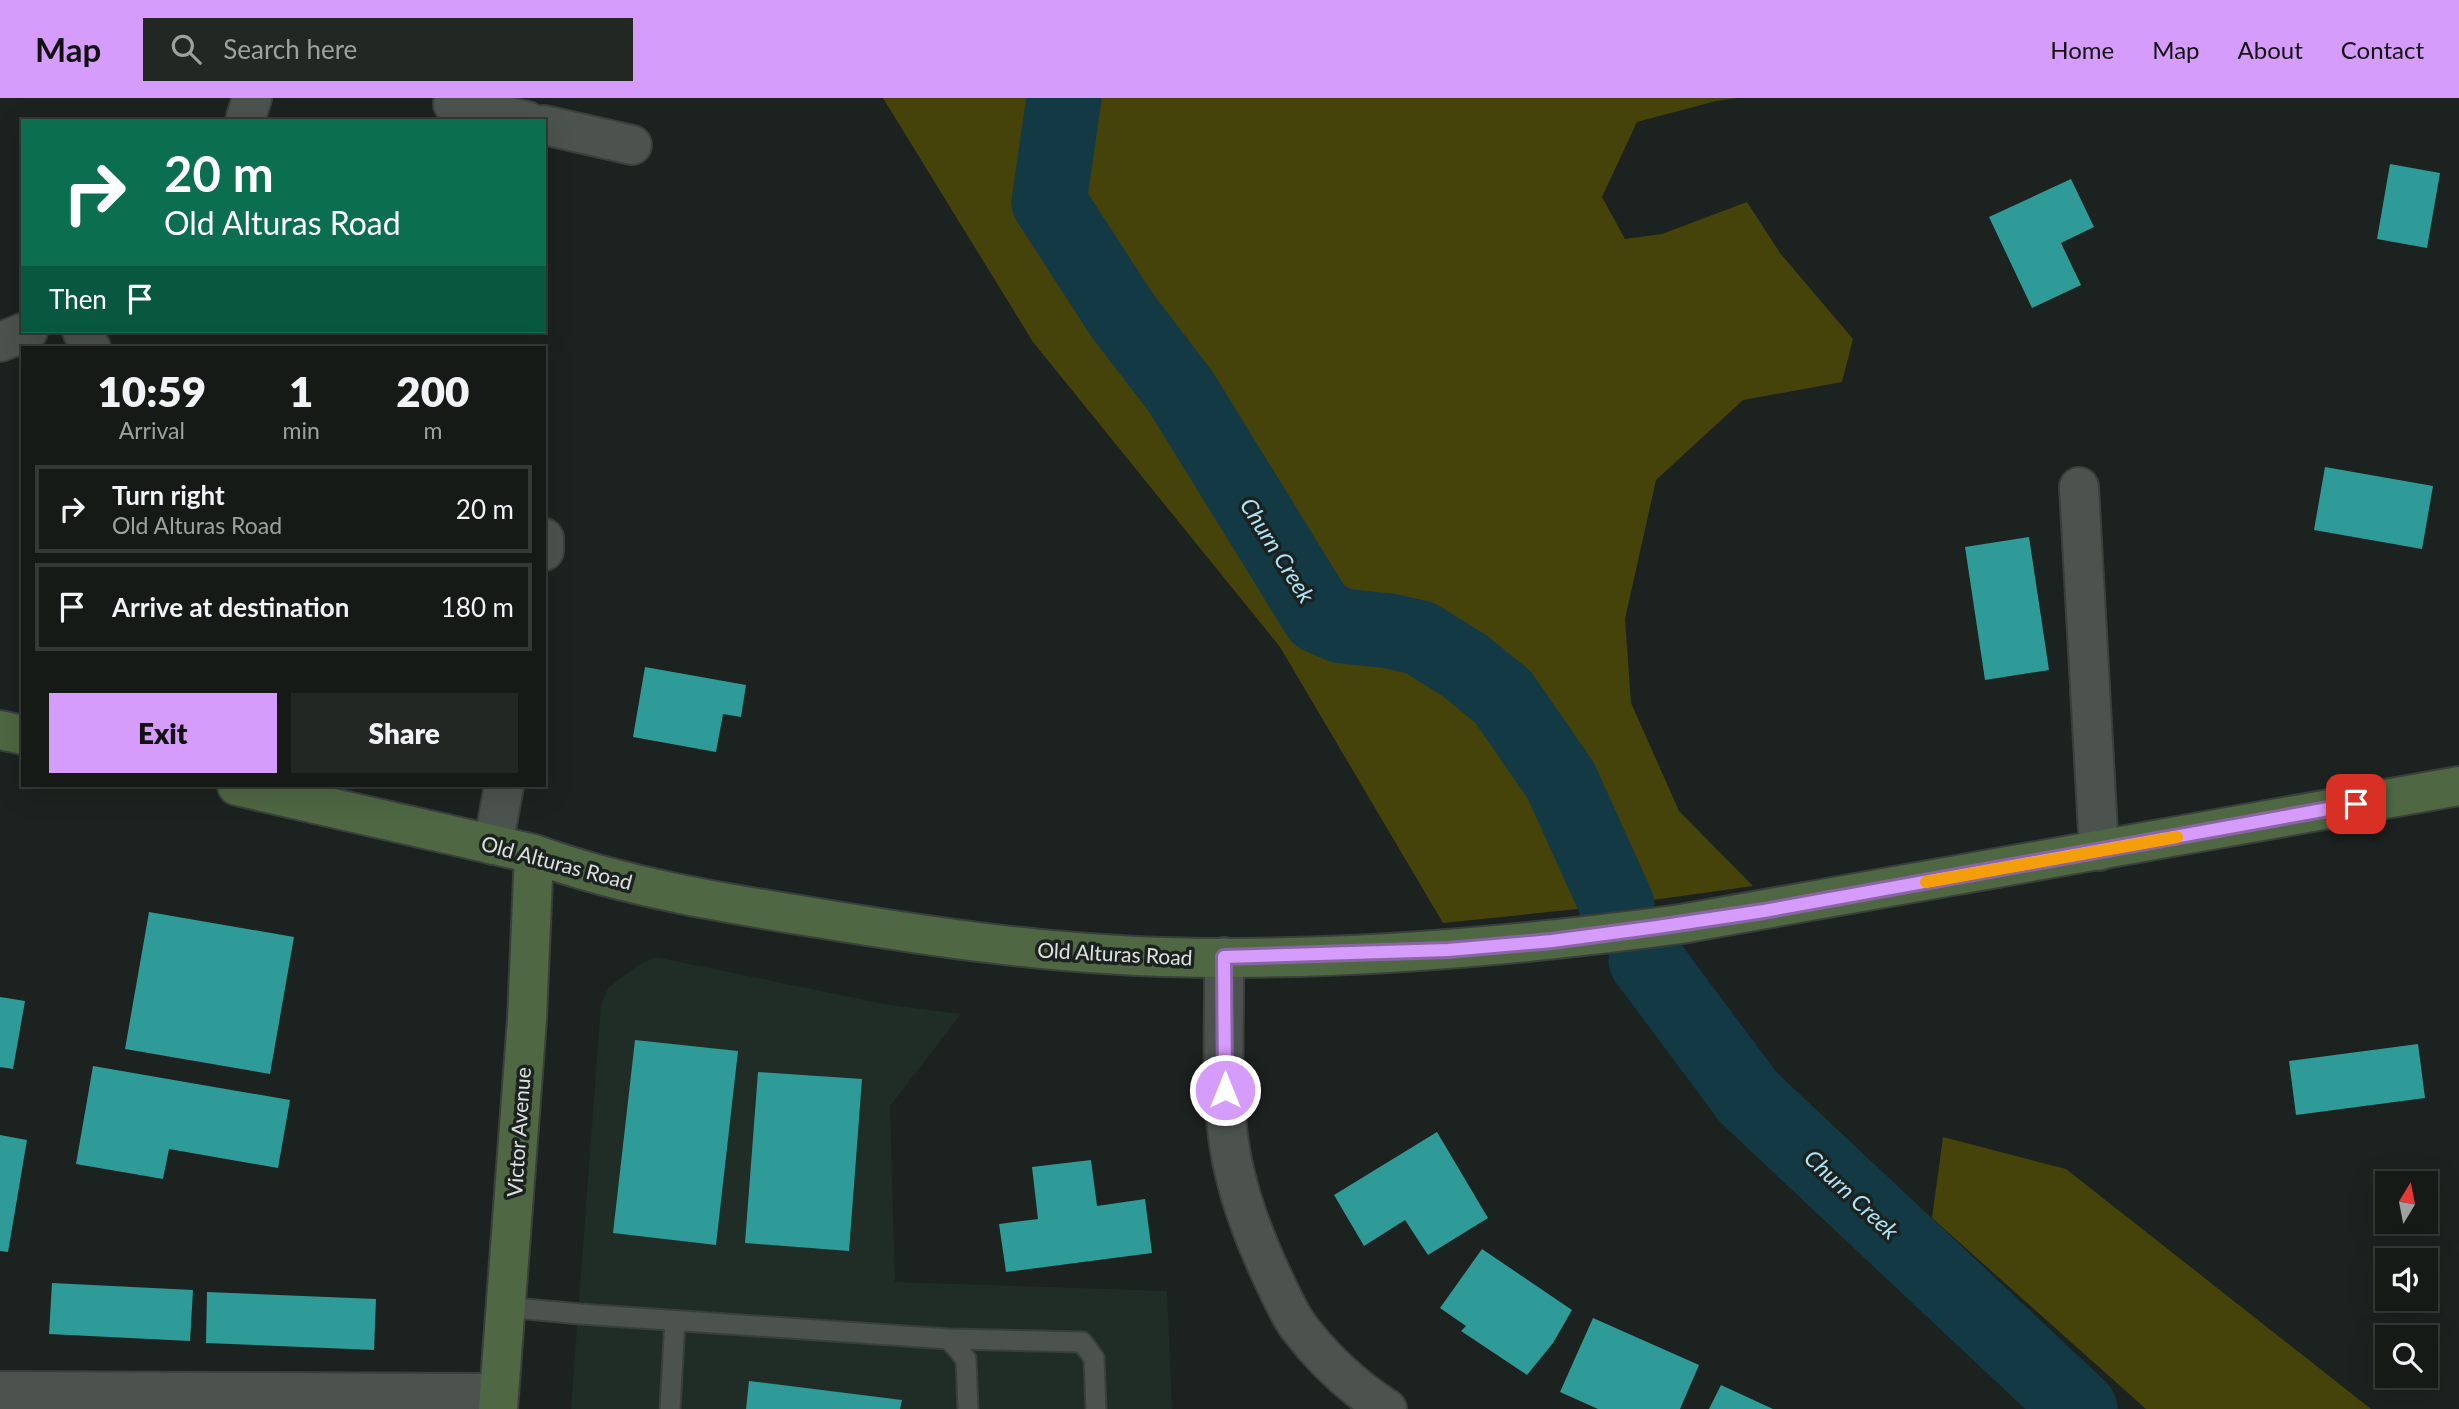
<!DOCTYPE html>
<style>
body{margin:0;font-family:Lato,sans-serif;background:#222724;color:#f1f3f6;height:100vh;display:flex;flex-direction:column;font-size:26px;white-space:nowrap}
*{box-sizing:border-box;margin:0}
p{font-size:23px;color:#9da1a1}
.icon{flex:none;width:38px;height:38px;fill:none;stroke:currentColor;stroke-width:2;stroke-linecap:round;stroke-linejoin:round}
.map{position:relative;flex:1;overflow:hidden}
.panel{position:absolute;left:21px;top:248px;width:525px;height:441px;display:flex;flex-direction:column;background:#151a17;border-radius:0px;box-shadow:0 7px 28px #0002,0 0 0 2px #343836}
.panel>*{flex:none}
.hud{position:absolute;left:21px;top:21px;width:525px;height:214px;border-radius:0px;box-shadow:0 7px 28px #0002,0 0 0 2px #343836;background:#0b6e4f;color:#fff;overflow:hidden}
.needle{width:46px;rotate:10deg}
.buttons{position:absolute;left:2375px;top:1073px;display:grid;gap:14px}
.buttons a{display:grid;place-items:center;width:63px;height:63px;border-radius:0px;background:#151a17;box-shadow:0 7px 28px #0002,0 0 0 2px #343836;font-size:35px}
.pin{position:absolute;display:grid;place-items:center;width:60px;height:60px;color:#fff;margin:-30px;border-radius:14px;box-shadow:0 4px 10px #0006}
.me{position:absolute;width:77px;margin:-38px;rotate:0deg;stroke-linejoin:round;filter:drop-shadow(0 0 5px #0008)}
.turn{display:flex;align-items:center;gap:24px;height:147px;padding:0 28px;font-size:32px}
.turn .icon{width:91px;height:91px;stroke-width:2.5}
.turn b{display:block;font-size:49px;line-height:60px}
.then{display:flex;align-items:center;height:66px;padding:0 28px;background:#0003;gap:14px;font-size:26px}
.eta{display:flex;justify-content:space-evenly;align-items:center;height:119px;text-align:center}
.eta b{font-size:42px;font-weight:800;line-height:49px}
.action{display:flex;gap:14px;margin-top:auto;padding:14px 28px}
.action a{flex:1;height:80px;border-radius:0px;background:#d59cfb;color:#111;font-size:28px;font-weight:800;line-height:80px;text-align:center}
.action a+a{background:#222724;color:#f1f3f6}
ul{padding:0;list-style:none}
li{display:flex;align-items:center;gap:21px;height:88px;margin:0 14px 10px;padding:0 14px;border:4px solid #343836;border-radius:0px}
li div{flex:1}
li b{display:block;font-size:26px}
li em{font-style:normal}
header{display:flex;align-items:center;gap:42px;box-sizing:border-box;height:98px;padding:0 35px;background:#d59cfb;color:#111}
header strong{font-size:33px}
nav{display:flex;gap:38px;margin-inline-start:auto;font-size:24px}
.search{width:490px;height:63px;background:#222724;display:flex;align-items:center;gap:18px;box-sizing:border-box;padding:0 24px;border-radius:0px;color:#9da1a1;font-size:26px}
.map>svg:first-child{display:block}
.built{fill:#202d27}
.green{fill:#46430a}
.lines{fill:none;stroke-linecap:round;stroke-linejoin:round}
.river{stroke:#133945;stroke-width:75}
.building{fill:#2e9b99}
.service-casing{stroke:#3a3f3c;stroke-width:23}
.minor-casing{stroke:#3a3f3c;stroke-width:42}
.secondary-casing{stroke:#3a3f3c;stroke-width:42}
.service{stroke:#4c534f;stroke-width:19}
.minor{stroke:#4c534f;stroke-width:38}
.secondary{stroke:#4f6743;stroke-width:38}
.route-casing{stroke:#8a65a3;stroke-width:18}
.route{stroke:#d59cfb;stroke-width:12}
.slow{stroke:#f59e0b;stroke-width:12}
.labels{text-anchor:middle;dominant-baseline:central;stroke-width:7;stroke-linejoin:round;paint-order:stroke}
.street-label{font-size:21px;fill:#dde1df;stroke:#1c221f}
.water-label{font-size:23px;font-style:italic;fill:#afe3f6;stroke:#1c221f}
</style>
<header>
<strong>Map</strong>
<div class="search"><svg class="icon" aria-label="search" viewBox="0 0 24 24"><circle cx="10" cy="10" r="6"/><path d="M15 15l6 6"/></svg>Search here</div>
<nav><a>Home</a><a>Map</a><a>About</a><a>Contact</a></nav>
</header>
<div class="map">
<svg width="2459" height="1311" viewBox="0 0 2459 1311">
<rect width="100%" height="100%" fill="#1c221f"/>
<path class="built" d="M 655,859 L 889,907 L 961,916 L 890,1008 L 895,1184 L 1167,1193 L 1172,1311 L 571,1311 L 601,906 L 608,890 L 637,868 Z"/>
<path class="green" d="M 883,0 L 1738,0 L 1716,3 L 1637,24 L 1602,99 L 1625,141 L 1662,136 L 1747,104 L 1780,155 L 1853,241 L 1842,284 L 1743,302 L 1656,382 L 1625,521 L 1631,605 L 1679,713 L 1753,788 L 1617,807 L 1443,825 L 1280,549 L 1033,244 Z
M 1943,1039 L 2066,1071 L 2371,1311 L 2146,1311 L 1932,1120 Z"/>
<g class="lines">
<path class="river" d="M 1064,0 L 1049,104 L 1122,217 L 1181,294 L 1319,518 L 1342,528 L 1390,533 L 1420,540 L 1465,568 L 1503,599 L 1561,683 L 1617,807
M 1646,862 L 1749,1000 L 2080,1311"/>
</g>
<path class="building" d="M 2390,66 L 2440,75 L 2427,150 L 2377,141 Z
M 2071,81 L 2094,129 L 2061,145 L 2081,187 L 2032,210 L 1989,119 Z
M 2325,369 L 2433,388 L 2422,451 L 2314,432 Z
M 2029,439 L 2049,572 L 1985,582 L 1965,449 Z
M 645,569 L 746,587 L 741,619 L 723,616 L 716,654 L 633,639 Z
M 149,814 L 294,839 L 270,976 L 125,951 Z
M 0,899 L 25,903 L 13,971 L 0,969 Z
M 635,942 L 738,953 L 716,1147 L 613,1135 Z
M 2418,946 L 2425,1000 L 2296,1017 L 2289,963 Z
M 93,968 L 290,1002 L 278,1070 L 169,1051 L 163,1081 L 76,1066 Z
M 758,974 L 862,981 L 849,1153 L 745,1145 Z
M 1437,1034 L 1488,1120 L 1428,1157 L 1405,1122 L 1364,1148 L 1334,1097 Z
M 0,1037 L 27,1042 L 8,1154 L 0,1153 Z
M 1091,1062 L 1097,1108 L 1145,1101 L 1152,1155 L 1006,1174 L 999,1126 L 1038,1121 L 1032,1069 Z
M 1482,1151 L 1572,1212 L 1553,1245 L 1527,1277 L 1461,1233 L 1466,1228 L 1440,1210 Z
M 52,1185 L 193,1192 L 190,1243 L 49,1236 Z
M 207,1194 L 376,1201 L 374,1252 L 206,1245 Z
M 1593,1220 L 1699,1267 L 1680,1311 L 1598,1311 L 1560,1294 Z
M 749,1283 L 902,1302 L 900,1311 L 746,1311 Z
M 1721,1287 L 1773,1311 L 1709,1311 Z"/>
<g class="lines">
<g class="service-casing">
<path id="service" d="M 505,1209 L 580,1216 L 949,1241 L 966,1261 L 968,1311
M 949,1241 L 1082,1244 L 1094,1260 L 1096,1311
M 670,1311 L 675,1223"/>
</g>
<g class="minor-casing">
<path id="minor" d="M 455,0 L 453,6 L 527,23
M 245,23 L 252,0
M 544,27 L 632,47
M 82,233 L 91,250
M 0,244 L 28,233
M 2079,389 L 2099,753
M 544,440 L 544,453
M 493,747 L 504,688
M 1224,859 C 1225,912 1221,966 1226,1019 C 1230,1075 1248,1126 1271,1176 C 1279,1193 1287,1212 1298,1228 C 1322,1260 1353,1289 1387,1311
M 0,1293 L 499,1295"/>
</g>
<g class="secondary-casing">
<path id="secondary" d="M 0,632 L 23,637
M 237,688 L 534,756 C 625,789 723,805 818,820 C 932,839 1048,856 1164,859 C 1337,864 1510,849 1681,826 L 2459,688
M 498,1311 L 527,921 L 534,756"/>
</g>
<use href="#service" class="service"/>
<use href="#minor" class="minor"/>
<use href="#secondary" class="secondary"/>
</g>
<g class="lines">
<g class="route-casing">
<path id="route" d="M 1225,992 L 1224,859 L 1448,852 L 1552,843 L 1657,829 L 1764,813 L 2356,706"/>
</g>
<use href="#route" class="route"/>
<path class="slow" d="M 1926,784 L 2177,739"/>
</g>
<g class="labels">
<g class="street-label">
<text transform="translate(557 764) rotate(15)">Old Alturas Road</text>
<text transform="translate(1115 855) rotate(3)">Old Alturas Road</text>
<text transform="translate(518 1034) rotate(-86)">Victor Avenue</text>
</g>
<g class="water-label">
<text transform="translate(1278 452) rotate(58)">Churn Creek</text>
<text transform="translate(1852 1096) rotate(43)">Churn Creek</text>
</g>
</g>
</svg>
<div class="buttons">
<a><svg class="needle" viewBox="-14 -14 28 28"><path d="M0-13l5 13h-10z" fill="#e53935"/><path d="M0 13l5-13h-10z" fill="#9da1a1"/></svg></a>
<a><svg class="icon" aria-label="sound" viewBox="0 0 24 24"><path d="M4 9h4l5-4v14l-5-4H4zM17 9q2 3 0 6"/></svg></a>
<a><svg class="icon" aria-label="search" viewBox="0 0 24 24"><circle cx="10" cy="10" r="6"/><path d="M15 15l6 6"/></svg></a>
</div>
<div class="pin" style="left:2356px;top:706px;background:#d93025"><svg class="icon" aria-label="arrive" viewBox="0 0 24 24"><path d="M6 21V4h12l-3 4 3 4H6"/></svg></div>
<svg class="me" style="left:1225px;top:992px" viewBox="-20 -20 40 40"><circle r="17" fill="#d59cfb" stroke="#fff" stroke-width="3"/><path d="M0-11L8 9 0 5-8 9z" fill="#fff"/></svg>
<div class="hud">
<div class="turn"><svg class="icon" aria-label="right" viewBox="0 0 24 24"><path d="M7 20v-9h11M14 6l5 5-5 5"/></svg><div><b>20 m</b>Old Alturas Road</div></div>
<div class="then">Then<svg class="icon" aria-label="arrive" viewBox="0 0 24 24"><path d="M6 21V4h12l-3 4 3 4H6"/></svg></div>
</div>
<section class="panel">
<div class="eta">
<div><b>10:59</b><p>Arrival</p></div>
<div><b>1</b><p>min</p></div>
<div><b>200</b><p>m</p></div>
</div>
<ul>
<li><svg class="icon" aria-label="right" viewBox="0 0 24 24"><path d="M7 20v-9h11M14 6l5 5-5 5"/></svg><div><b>Turn right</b><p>Old Alturas Road</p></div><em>20 m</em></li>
<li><svg class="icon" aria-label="arrive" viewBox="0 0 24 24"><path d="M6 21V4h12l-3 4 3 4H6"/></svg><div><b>Arrive at destination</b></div><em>180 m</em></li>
</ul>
<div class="action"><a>Exit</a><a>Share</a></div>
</section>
</div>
